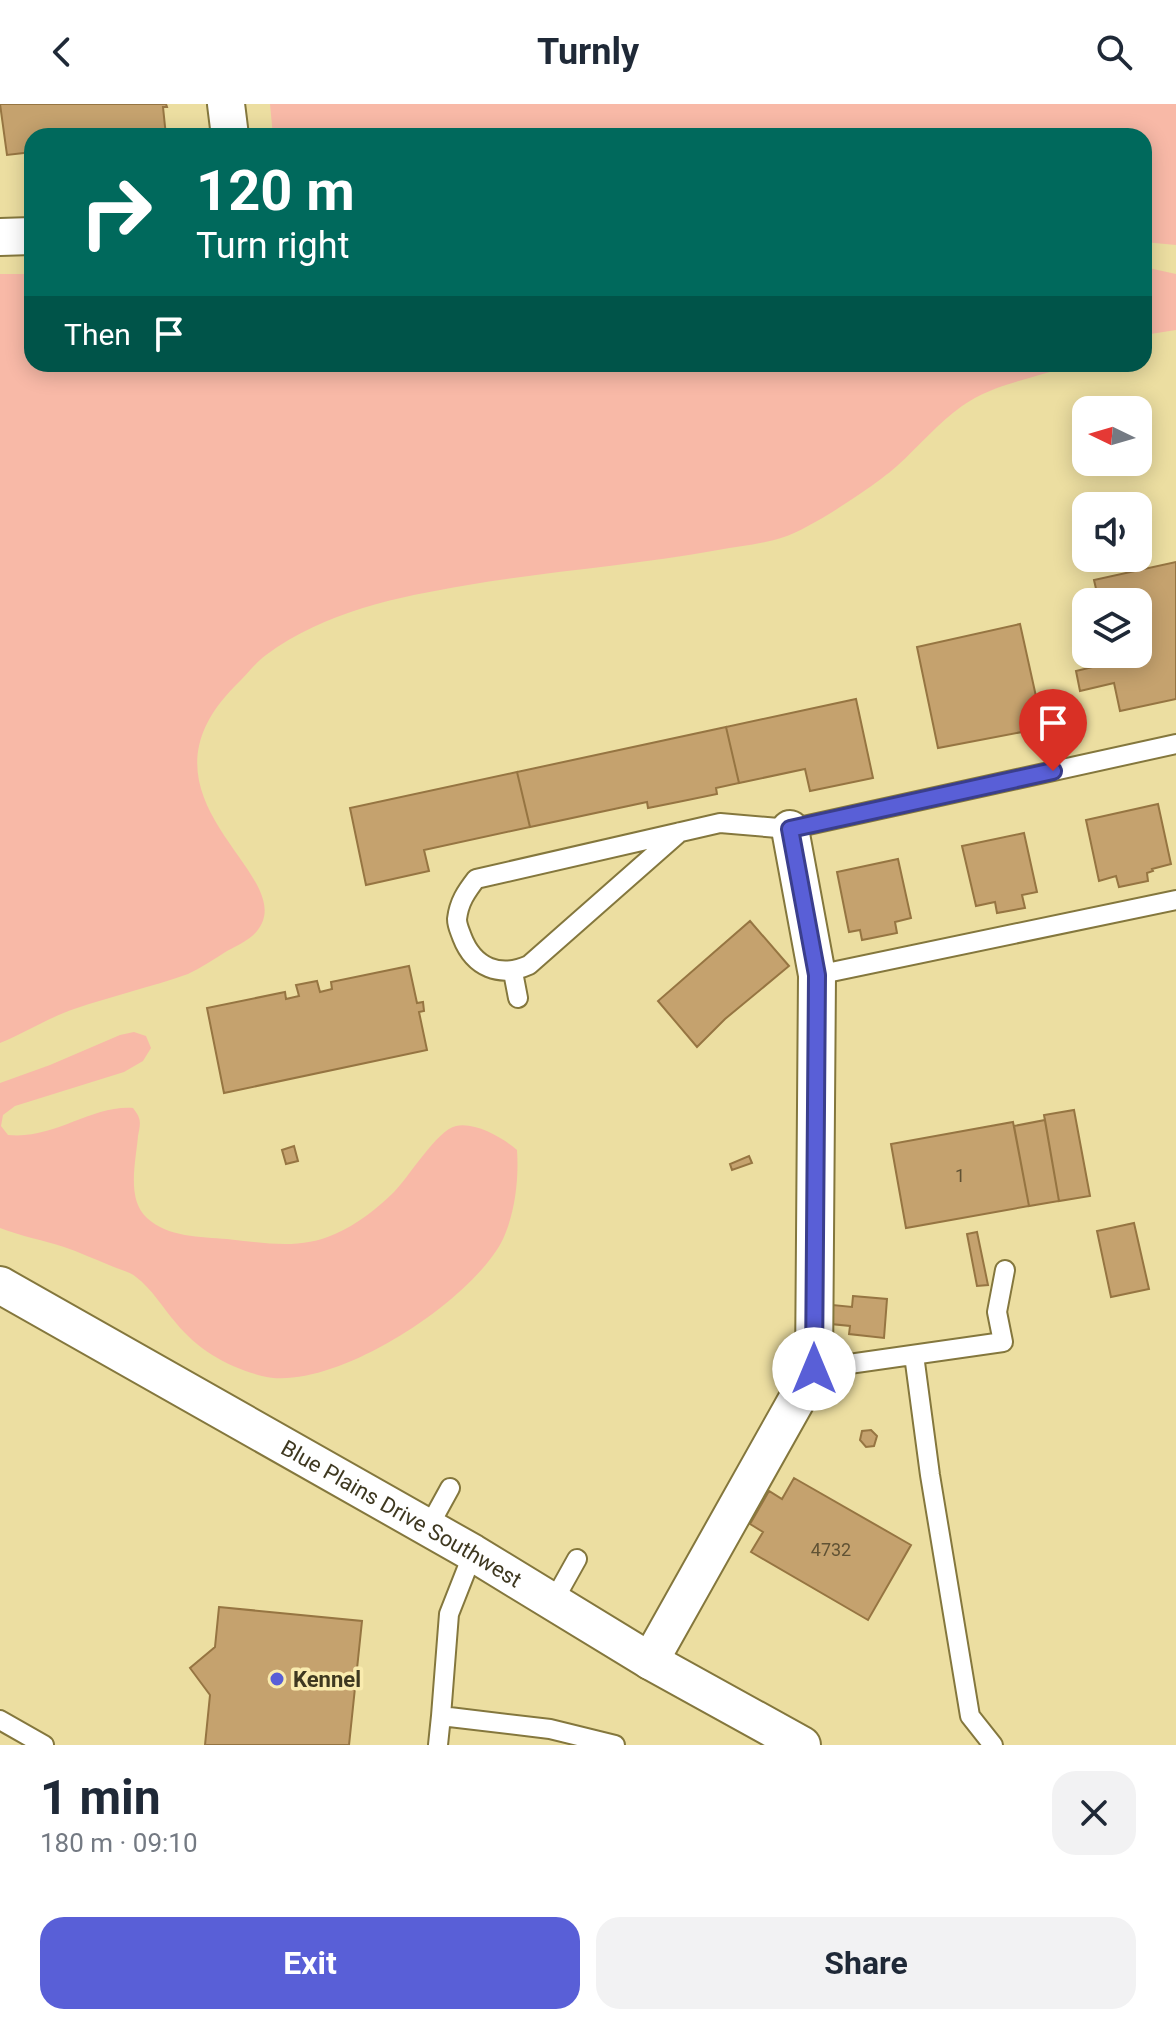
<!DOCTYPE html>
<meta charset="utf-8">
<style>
body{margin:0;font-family:Roboto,sans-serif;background:#f2f2f3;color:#1f2937;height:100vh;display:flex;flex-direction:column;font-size:30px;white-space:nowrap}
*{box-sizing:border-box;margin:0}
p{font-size:26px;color:#747a83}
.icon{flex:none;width:44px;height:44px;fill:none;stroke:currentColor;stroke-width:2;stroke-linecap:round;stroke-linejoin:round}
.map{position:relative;height:1641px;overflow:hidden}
.details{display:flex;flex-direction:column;background:#fff;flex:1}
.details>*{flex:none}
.guide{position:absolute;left:24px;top:24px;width:1128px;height:244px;border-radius:24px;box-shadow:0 4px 20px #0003;background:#00695c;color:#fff;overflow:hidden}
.needle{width:52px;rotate:275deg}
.controls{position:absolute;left:1072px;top:292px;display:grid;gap:16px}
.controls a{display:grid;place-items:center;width:80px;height:80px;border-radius:16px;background:#fff;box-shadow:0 4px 20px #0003;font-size:40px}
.pin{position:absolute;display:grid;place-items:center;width:68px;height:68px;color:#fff;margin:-82px -34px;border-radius:50% 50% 50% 0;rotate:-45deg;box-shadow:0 0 8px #0007}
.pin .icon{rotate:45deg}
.me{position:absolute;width:88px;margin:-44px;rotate:0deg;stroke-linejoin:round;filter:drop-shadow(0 0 6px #0008)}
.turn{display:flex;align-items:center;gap:28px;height:168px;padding:0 40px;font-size:36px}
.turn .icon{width:104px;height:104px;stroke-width:2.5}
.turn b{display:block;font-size:56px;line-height:68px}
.then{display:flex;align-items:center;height:76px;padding:0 40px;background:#0003;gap:16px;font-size:30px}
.round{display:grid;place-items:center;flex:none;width:84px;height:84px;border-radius:24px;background:#f2f2f3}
.head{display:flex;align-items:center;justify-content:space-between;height:136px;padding:0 40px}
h1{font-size:48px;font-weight:700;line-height:60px}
.primary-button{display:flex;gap:16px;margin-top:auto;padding:16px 40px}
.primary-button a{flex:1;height:92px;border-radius:24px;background:#595fd7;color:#fff;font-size:32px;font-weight:700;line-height:92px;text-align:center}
.primary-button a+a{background:#f2f2f3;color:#1f2937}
header{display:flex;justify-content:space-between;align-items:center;height:104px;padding:0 40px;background:#fff;font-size:36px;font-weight:700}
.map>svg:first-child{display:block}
.green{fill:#f8b9a7}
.building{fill:#c5a26e;stroke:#967542;stroke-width:2}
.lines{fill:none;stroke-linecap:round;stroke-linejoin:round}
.lane-casing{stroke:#84773d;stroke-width:22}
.street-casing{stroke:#84773d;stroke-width:40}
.lane{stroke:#fff;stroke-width:18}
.street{stroke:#fff;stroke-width:36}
.route-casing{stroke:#3a3e8c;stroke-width:20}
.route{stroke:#595fd7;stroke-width:14}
.poi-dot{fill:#595fd7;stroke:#f9ebae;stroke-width:3}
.labels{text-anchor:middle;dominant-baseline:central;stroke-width:7;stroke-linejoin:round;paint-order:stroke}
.number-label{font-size:18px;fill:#605234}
.street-label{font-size:22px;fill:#3e3820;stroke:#f9ebae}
.poi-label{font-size:22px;font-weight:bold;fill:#3e3820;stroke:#f9ebae;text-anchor:start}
</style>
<header><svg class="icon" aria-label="back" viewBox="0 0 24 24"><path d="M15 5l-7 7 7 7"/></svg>Turnly<svg class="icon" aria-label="search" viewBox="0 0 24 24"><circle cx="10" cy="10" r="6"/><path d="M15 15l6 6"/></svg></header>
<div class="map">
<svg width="1176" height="1641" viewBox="0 0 1176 1641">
<rect width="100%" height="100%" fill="#ecdea1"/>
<path class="green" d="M 270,0 L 1176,0 L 1176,141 L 1144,138 L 1144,32 L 273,32 Z
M 1144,163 L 1176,170 L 1176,226 L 1144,231 Z
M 0,170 L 32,170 L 32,260 L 1073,260 C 1036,275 996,278 962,302 C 938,319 919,342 897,362 C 876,381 810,425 784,433 C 763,440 740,442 718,446 C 635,461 551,467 468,481 C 397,493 326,507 266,551 C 254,560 246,572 235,582 C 122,696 303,771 257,827 C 250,836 236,842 227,847 C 214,855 201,864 188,870 C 151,883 112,892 74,905 C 48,914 25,929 0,939 Z
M 134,928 L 146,932 L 151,944 L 143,957 L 124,968 L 15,1002 L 3,1011 L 1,1022 L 8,1031 C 54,1036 91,1001 133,1004 C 135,1007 138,1010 139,1014 C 141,1019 139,1027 138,1032 C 136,1057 126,1095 147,1114 C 167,1133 201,1133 227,1135 C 264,1139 301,1146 335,1130 C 356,1121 378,1104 394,1088 C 409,1073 437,1026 456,1022 C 476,1018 503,1034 517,1046 C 519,1075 515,1109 503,1135 C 473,1197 331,1290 262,1272 C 228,1263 198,1246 176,1219 C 163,1204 152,1185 136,1173 C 129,1167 117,1165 109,1161 C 94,1155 79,1148 64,1143 C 43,1136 20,1132 0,1124 L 0,979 L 50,961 L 120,931 Z"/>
<path class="building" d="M 0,0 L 166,0 L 167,3 L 163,3 L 166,32 L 32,32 L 32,48 L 7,51 Z
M 1176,458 L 1176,595 L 1120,607 L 1114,579 L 1080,587 L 1076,567 L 1109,559 L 1107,550 L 1138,550 L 1138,498 L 1099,498 L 1094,476 Z
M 1020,520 L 1043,624 L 938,644 L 917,543 Z
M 856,595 L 873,674 L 810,687 L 805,665 L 739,679 L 726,623 Z
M 726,623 L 739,679 L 716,684 L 717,690 L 678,698 L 648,704 L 647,698 L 530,723 L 517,668 Z
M 517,668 L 530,723 L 424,746 L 429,767 L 366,781 L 350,704 Z
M 1158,700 L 1171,760 L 1152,765 L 1153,767 L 1147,769 L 1148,777 L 1119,783 L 1116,772 L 1099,777 L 1086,716 Z
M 1024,729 L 1037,788 L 1022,791 L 1025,804 L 997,809 L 995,798 L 976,802 L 962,742 Z
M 898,755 L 911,814 L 895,818 L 897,829 L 862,836 L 860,826 L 849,828 L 837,768 Z
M 750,817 L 789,862 L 725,915 L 697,943 L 658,897 Z
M 409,862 L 417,899 L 423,898 L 424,907 L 419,908 L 427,946 L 224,989 L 207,904 L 285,888 L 286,895 L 299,892 L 296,881 L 317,877 L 320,888 L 332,885 L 331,878 Z
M 1074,1006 L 1090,1092 L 1059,1097 L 1044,1011 Z
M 1045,1016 L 1059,1097 L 1029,1102 L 1014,1022 Z
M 1013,1018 L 1029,1102 L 906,1124 L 891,1040 Z
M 294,1042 L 298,1057 L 286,1060 L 282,1046 Z
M 749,1052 L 752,1059 L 732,1066 L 730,1060 Z
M 1134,1119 L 1149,1185 L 1111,1193 L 1097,1127 Z
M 977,1128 L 988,1181 L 977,1182 L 967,1130 Z
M 853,1192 L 887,1195 L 884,1234 L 849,1230 L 850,1222 L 831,1220 L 833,1201 L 852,1203 Z
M 871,1326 L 877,1332 L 874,1342 L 866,1343 L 860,1336 L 862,1327 Z
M 794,1374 L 911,1441 L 868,1516 L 751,1448 L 763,1428 L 750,1420 L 769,1387 L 782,1395 Z
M 219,1503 L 362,1517 L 349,1641 L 205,1641 L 210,1591 L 190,1564 L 215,1543 Z"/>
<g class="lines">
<g class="lane-casing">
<path id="lane" d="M 680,728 L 529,861 C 500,874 474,864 462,833 C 460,827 457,822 457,815 C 459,798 466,788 476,775 L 720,719 L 790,725 L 1176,640
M 513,868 L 518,894
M 817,871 L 1176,796
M 914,1251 L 930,1371 L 970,1612 L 993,1641
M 814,1265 L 1003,1238 L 997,1208 L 1005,1166
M 428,1424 L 450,1384
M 473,1449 L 449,1510 L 441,1612 L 550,1625 L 615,1641
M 553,1498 L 577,1455
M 0,1616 L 44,1641
M 438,1641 L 441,1612"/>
</g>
<g class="street-casing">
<g id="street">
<path d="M 226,0 L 230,32"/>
<path d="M 0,133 L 32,132"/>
<path id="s1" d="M 0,1181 L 473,1449 L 650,1557 L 802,1641"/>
<path d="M 650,1557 L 814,1265 L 817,871 L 790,725"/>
</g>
</g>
<use href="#lane" class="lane"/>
<use href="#street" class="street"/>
</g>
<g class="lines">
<g class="route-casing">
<path id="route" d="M 814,1265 L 817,871 L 790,725 L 1053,667"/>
</g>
<use href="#route" class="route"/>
</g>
<circle class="poi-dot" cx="277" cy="1575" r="8"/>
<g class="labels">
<g class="number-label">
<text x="960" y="1071">1</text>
<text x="831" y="1445">4732</text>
</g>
<g class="street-label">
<text stroke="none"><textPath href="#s1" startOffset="462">Blue Plains Drive Southwest</textPath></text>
</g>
<g class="poi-label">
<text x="293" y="1575">Kennel</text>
</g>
</g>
</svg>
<div class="controls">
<a><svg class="needle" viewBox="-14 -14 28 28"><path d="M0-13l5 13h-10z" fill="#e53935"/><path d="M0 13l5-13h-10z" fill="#747a83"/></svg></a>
<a><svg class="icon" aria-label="sound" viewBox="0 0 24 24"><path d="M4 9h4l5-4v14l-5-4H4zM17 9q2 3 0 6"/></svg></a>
<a><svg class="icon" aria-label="layers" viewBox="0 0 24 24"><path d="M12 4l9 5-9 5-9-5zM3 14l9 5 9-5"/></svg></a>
</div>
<div class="pin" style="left:1053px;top:667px;background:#d93025"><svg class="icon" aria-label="arrive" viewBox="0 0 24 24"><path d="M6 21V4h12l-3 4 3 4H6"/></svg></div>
<svg class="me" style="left:814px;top:1265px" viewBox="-20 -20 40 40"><circle r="19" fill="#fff"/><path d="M0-13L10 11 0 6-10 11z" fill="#595fd7"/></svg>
<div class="guide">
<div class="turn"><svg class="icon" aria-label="right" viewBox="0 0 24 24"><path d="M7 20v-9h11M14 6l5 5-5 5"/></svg><div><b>120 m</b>Turn right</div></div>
<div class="then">Then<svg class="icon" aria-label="arrive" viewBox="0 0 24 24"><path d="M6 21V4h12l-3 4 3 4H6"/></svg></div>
</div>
</div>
<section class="details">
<div class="head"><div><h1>1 min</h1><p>180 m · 09:10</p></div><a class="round"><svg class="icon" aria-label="close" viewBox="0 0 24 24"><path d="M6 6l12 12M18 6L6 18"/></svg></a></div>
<div class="primary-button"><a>Exit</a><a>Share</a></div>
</section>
